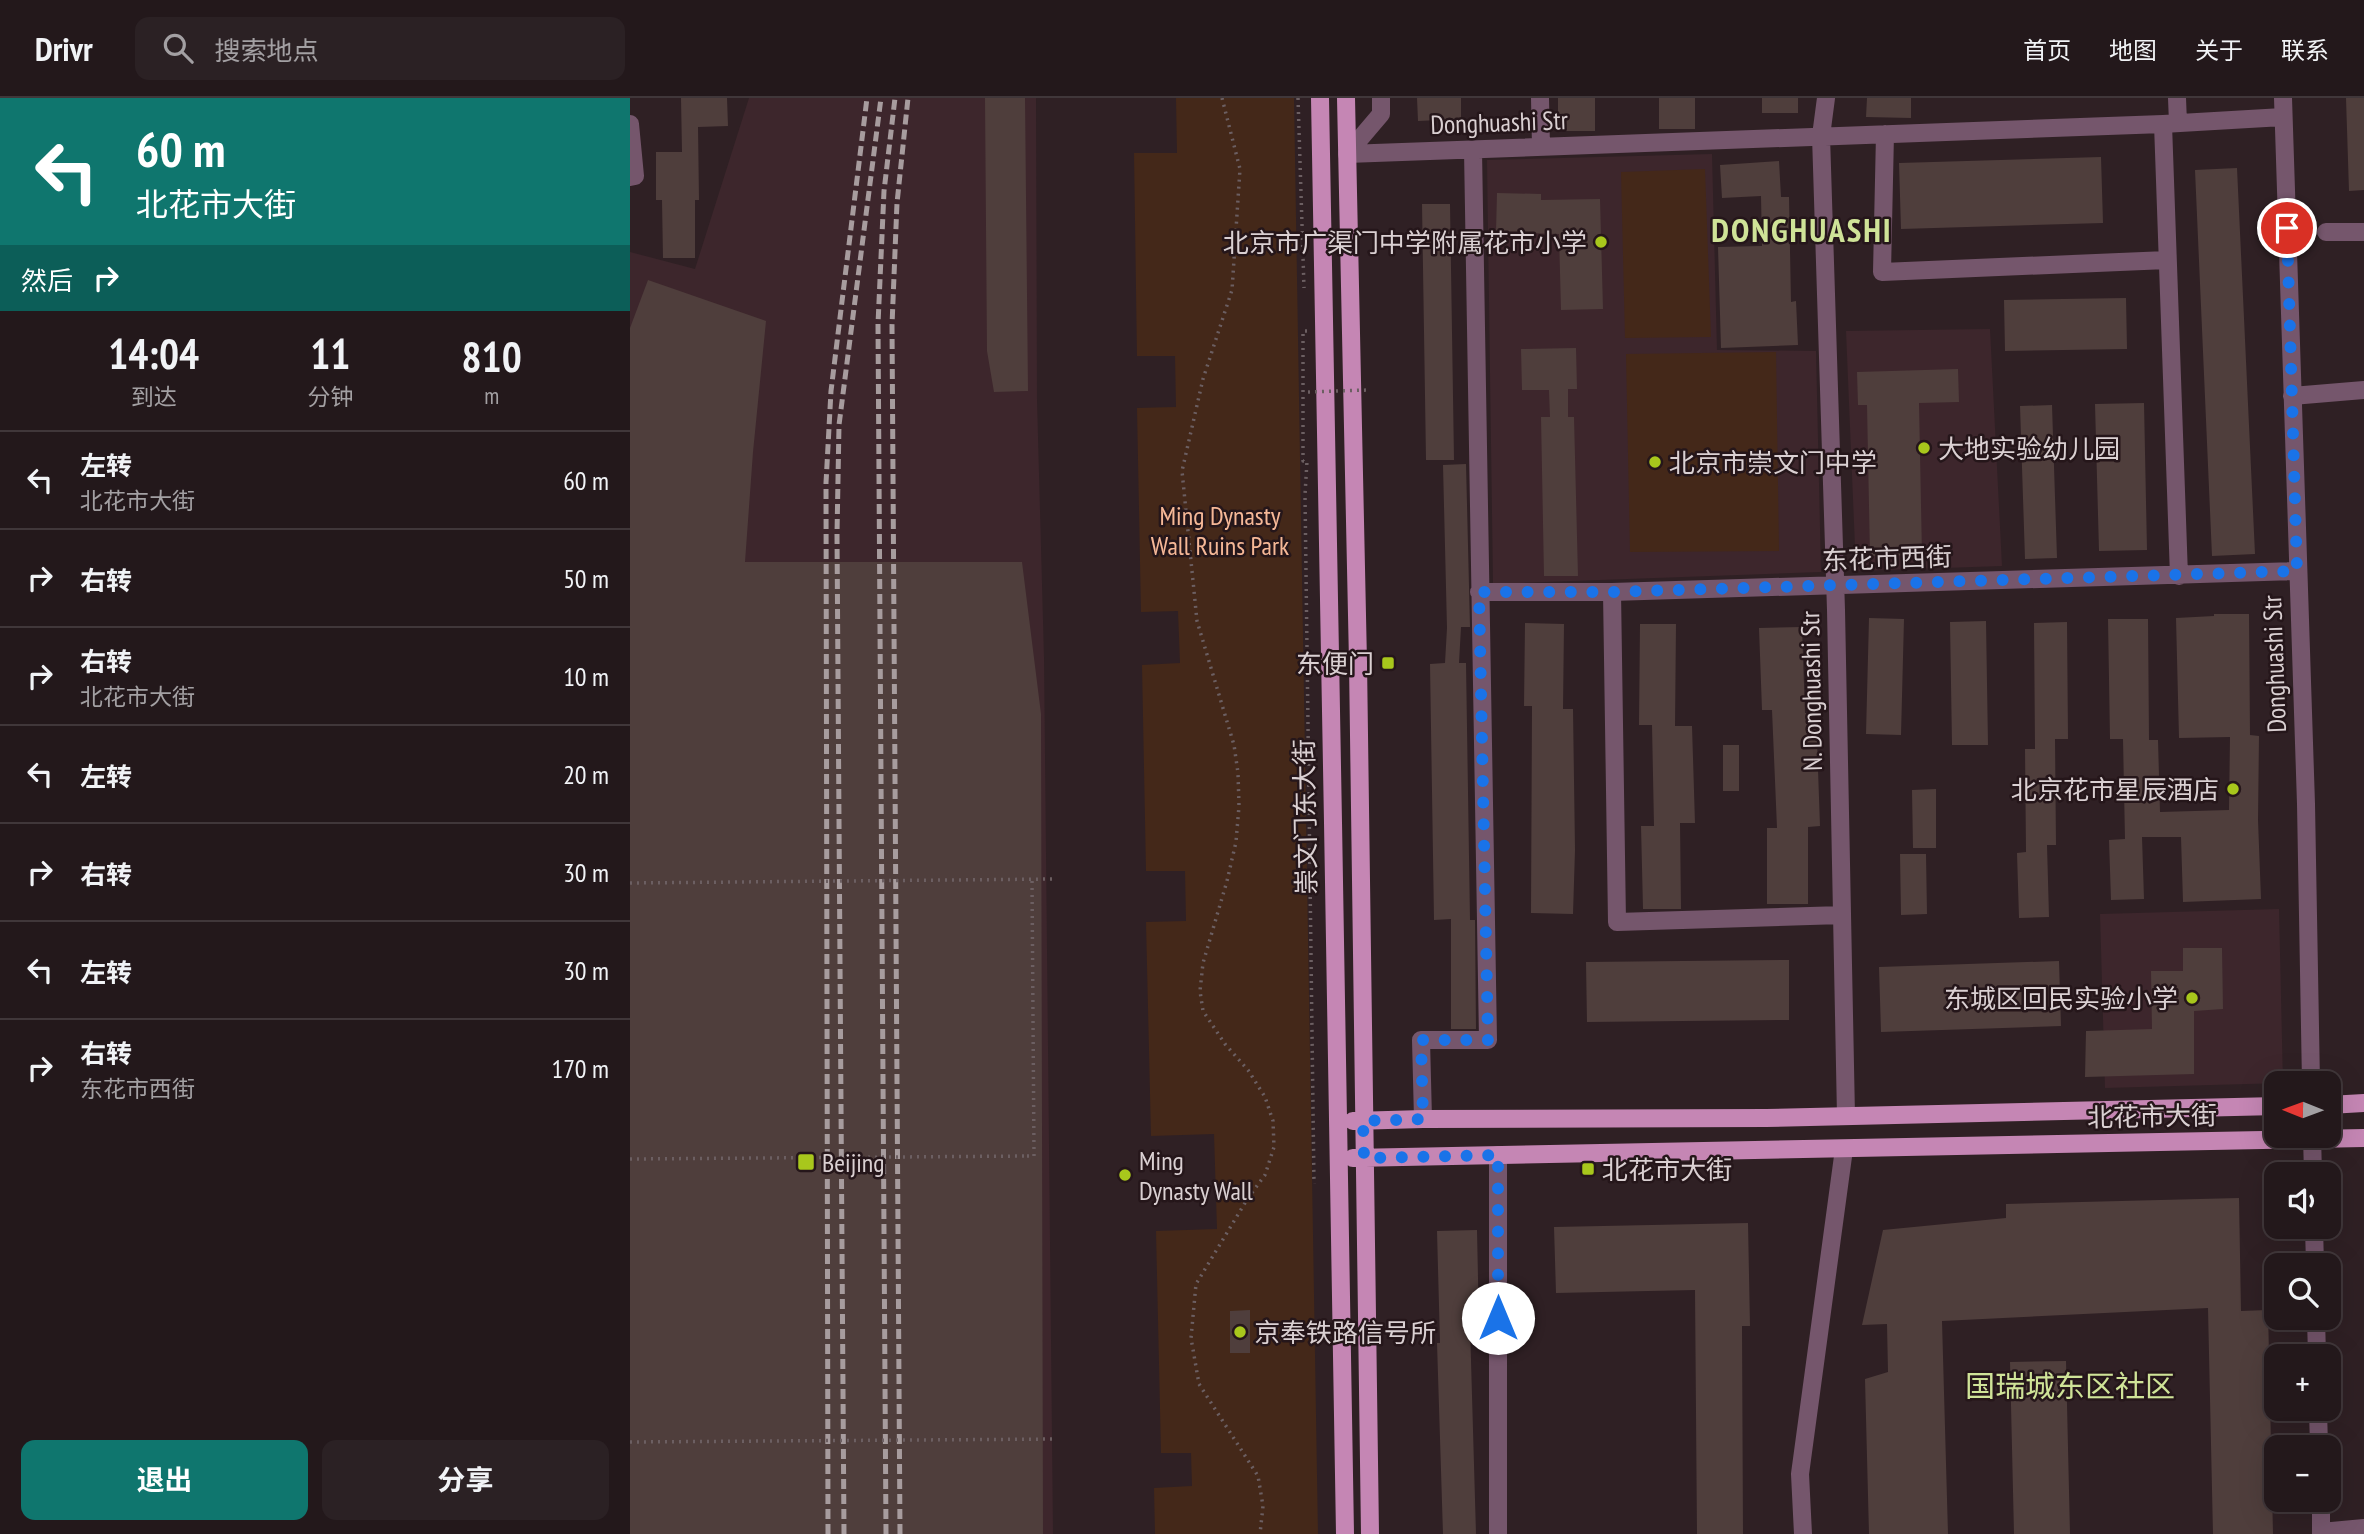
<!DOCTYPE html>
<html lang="zh">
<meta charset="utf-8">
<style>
body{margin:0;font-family:"PT Sans Narrow","Noto Sans SC",sans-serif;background:#2b2124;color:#f1f3f6;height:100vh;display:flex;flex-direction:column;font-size:26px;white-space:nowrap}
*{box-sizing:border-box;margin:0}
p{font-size:23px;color:#a3a0a3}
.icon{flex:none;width:38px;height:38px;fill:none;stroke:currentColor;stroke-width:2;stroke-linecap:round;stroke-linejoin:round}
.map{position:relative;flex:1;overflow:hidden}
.side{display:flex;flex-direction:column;background:#23181b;width:630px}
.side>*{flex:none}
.banner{background:#0f766e;color:#fff;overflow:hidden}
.needle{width:46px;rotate:271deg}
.buttons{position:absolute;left:1634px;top:973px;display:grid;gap:14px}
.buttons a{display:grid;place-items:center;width:77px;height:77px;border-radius:14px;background:#23181b;box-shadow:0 7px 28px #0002,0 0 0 2px #40373a;font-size:35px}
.pin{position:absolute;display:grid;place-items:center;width:60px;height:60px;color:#fff;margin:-30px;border:4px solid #fff;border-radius:50%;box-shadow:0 2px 7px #0007}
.me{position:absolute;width:77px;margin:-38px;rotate:0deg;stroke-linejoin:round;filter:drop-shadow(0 0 5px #0008)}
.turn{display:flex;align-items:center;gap:24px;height:147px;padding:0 21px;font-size:32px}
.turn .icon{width:91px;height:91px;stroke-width:2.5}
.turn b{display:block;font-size:49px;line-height:60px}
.then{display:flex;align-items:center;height:66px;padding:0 21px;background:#0003;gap:14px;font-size:26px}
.eta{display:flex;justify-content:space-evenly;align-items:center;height:119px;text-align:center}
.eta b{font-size:42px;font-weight:700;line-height:49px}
.action{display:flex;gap:14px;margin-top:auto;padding:14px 21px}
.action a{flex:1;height:80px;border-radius:14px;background:#0f766e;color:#fff;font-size:28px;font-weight:700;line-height:80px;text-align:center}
.action a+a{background:#2b2124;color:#f1f3f6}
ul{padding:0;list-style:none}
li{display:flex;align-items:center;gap:21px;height:98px;padding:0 21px;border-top:2px solid #40373a}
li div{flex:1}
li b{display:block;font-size:26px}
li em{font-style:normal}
header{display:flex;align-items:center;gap:42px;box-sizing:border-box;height:98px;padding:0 35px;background:#23181b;border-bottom:2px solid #40373a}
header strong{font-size:33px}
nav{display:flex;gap:38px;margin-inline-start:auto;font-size:24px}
.search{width:490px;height:63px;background:#2b2124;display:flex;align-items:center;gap:18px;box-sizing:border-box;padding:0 24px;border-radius:14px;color:#a3a0a3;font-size:26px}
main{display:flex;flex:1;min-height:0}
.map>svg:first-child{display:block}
.built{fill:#3d262c}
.green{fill:#442819}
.building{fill:#4f3e3c}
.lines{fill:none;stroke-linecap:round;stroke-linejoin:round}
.path{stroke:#6c5f62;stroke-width:3.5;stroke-dasharray:2 5;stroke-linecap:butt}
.minor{stroke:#75566c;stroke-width:18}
.major{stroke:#c586b4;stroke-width:18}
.rail{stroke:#a79c9e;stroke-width:5;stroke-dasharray:10 5;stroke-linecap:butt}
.path-bridge{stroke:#6c5f62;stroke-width:3.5;stroke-dasharray:2 5;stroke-linecap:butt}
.route{stroke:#1a73e8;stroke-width:12;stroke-dasharray:0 21.6}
.poi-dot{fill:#a8c71c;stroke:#25161a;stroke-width:2.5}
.labels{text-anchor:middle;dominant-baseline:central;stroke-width:5;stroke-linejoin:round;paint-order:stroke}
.street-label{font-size:26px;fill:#dad0d2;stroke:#25161a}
.poi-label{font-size:26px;fill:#dad0d2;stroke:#25161a;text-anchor:start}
.park-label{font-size:26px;fill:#f6b897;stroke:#25161a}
.quarter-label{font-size:30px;fill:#cfe398;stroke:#25161a}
.district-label{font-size:33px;font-weight:bold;letter-spacing:2px;fill:#cfe398;stroke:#25161a}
</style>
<header>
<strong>Drivr</strong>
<div class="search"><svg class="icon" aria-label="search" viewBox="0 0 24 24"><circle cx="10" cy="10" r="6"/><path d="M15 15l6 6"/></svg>搜索地点</div>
<nav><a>首页</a><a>地图</a><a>关于</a><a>联系</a></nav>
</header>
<main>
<section class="side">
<div class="banner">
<div class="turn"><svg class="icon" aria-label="left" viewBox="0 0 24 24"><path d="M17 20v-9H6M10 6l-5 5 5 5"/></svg><div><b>60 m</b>北花市大街</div></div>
<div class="then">然后<svg class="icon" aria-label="right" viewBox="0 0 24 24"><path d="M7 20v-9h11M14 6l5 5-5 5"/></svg></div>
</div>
<div class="eta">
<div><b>14:04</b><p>到达</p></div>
<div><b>11</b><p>分钟</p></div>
<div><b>810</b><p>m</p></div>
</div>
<ul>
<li><svg class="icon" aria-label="left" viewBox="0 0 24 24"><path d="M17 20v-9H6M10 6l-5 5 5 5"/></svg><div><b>左转</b><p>北花市大街</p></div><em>60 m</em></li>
<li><svg class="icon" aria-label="right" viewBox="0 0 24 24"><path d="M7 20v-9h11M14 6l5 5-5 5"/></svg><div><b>右转</b></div><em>50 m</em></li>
<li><svg class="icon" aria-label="right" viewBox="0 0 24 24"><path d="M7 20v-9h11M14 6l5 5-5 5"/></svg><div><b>右转</b><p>北花市大街</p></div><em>10 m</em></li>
<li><svg class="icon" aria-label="left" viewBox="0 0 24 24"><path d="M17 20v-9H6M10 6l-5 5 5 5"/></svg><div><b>左转</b></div><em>20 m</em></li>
<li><svg class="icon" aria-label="right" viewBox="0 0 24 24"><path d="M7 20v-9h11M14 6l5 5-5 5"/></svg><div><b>右转</b></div><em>30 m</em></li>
<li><svg class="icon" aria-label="left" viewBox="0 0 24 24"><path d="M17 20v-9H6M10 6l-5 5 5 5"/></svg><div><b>左转</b></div><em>30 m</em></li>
<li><svg class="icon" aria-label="right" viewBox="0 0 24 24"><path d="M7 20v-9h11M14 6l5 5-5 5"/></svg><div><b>右转</b><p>东花市西街</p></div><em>170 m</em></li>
</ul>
<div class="action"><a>退出</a><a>分享</a></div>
</section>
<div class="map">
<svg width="1734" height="1436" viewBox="0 0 1734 1436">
<rect width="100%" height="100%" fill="#2f2024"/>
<path class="built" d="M 119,0 L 406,0 L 407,302 L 414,559 L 423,1436 L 0,1436 L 0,154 L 65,171 Z
M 1082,56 L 1087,252 L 1186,253 L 1191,474 L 863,486 L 857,62 Z
M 1360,231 L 1372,468 L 1226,473 L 1216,233 Z
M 1649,811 L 1653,985 L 1475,990 L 1470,816 Z"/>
<path class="green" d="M 546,0 L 664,0 L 688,1436 L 525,1436 L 524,1390 L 562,1388 L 561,1355 L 531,1355 L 526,1133 L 587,1131 L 584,1036 L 521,1038 L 516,824 L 556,823 L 555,773 L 516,773 L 512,567 L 550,565 L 548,513 L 511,514 L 507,310 L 546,309 L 545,258 L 507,258 L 504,55 L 547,55 Z
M 1075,71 L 1081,239 L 995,240 L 991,74 Z
M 1146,254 L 1149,453 L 1000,454 L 996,256 Z"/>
<path class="building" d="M 51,0 L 97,0 L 98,28 L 68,29 L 69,102 L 65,102 L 65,160 L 33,160 L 32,102 L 26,102 L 26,54 L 52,54 Z
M 355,0 L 395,0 L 398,293 L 364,294 L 357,253 Z
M 787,0 L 831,0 L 831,21 L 788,23 Z
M 928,0 L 965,0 L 965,33 L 928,33 Z
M 1029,0 L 1065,0 L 1065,31 L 1029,31 Z
M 1132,0 L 1168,0 L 1168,15 L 1132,15 Z
M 1237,0 L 1281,0 L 1281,20 L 1236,19 Z
M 1716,0 L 1734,0 L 1734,92 L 1719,93 Z
M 1471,59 L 1473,125 L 1271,131 L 1269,65 Z
M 1149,63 L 1151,99 L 1159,99 L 1161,204 L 1166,203 L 1168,247 L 1091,250 L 1088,149 L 1132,148 L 1131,98 L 1092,100 L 1090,67 Z
M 1607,70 L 1625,456 L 1582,458 L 1565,72 Z
M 867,95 L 911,96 L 911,102 L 970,101 L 973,211 L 931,212 L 929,136 L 866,134 Z
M 792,106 L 820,106 L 824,362 L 796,362 Z
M 18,182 L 136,223 L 123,354 L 115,464 L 392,464 L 411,616 L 413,1436 L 0,1436 L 0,230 Z
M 1496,200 L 1497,251 L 1375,253 L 1374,202 Z
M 946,250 L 947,291 L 938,291 L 938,319 L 944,319 L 948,478 L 914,478 L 911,319 L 920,319 L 919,292 L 892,292 L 891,251 Z
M 1328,271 L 1329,304 L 1289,305 L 1292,457 L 1240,458 L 1237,307 L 1228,307 L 1227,274 Z
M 1514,305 L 1517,452 L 1469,453 L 1465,306 Z
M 1422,307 L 1427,460 L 1395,461 L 1390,308 Z
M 836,366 L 840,529 L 831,529 L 829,565 L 836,565 L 840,822 L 845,822 L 846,931 L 821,931 L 821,821 L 804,822 L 800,566 L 815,565 L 817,530 L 813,367 Z
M 1584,516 L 1619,516 L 1620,637 L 1629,638 L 1628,722 L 1631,801 L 1553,804 L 1551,739 L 1512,739 L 1514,801 L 1481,802 L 1479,742 L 1495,741 L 1493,641 L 1480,641 L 1478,521 L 1518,521 L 1519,642 L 1528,642 L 1530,714 L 1599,712 L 1600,639 L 1549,640 L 1546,520 L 1584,518 Z
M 1239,520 L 1274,521 L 1271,637 L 1236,636 Z
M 1356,523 L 1358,647 L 1322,647 L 1320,524 Z
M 1437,524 L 1438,641 L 1425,641 L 1426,747 L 1417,747 L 1419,819 L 1389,820 L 1387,755 L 1396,754 L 1395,651 L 1405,651 L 1404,525 Z
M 895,525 L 934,526 L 933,611 L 943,611 L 945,752 L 943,816 L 901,815 L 902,608 L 894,608 Z
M 1010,526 L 1046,526 L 1045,628 L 1062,628 L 1065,725 L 1050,725 L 1051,811 L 1013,811 L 1011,728 L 1024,728 L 1022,627 L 1009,627 Z
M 1172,529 L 1175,615 L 1186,615 L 1190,728 L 1178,729 L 1178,806 L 1137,806 L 1137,730 L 1147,730 L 1142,612 L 1132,612 L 1129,530 Z
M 1093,647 L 1109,647 L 1109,693 L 1093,693 Z
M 1306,691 L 1306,750 L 1283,750 L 1282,692 Z
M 1270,756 L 1296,756 L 1297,816 L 1271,817 Z
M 1553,850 L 1592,850 L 1593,911 L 1564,913 L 1564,976 L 1455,979 L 1456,933 L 1522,931 L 1521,873 L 1553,873 Z
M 1159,862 L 1159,922 L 957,924 L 956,864 Z
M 1429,863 L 1431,928 L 1251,934 L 1249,869 Z
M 1609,1100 L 1611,1213 L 1638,1212 L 1643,1436 L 1583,1436 L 1578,1210 L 1312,1223 L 1318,1436 L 1239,1436 L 1235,1281 L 1258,1274 L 1257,1226 L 1232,1227 L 1253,1132 L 1376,1120 L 1376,1106 Z
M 1118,1125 L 1120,1228 L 1112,1228 L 1113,1436 L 1067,1436 L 1065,1192 L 926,1195 L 924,1129 Z
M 847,1132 L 849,1228 L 840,1228 L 846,1436 L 813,1436 L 807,1245 L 810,1245 L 807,1133 Z
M 620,1212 L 620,1255 L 600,1255 L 600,1213 Z
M 1436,1263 L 1440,1436 L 1384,1436 L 1380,1264 Z"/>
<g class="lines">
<path class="path" d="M 592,0 L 610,71 L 602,192 L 573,281 L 552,373 L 567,523 L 604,647 L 608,675 L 609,708 L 606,744 L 597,783 L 573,865 L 570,893 L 573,913 L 595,946 L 618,972 L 635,999 L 643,1023 L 644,1049 L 635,1077 L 618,1100 L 566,1186 L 561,1240 L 569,1286 L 628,1378 L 633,1408 L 630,1436
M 668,0 L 674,190
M 677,233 L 673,233 L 673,363 L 677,363 L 675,397 L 684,1086
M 397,1058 L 404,1058 L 402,782"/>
<path class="minor" d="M 910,0 L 911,49
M 1196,0 L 1191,38 L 1206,512 L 1216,1018
M 1547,0 L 1548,25
M 1653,0 L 1676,706 L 1681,985
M 0,26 L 5,78 L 0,79
M 1533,26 L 1549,478
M 1255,36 L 1252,174 L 1537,162
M 717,56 L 1533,26 L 1653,19
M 717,56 L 751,16 L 751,0
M 1696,134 L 1734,134
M 1662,298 L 1734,292
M 849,494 L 982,494 L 1667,473
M 982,494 L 987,824 L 1212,817
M 793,1021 L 791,942 L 858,942 L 843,52
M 1682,1038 L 1683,1076
M 1684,1129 L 1685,1167
M 1686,1220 L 1687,1258
M 1688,1311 L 1689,1349
M 1691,1402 L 1691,1436
M 1691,1434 L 1734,1430
M 868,1436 L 868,1057
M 1173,1436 L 1170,1376 L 1214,1051"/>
<path class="major" d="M 690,0 C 697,479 709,957 715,1436
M 716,0 L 728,564 L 740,1436
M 1699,1007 L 1734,1005
M 723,1023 L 793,1021 L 1136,1020 L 1647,1008
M 723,1060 L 1734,1040"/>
<path class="rail" d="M 198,1436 L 196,385 L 201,293 L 237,0
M 214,1436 L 207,436 L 209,327 L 251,0
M 256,1436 L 248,226 L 254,93 L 265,0
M 270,1436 L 262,227 L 267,105 L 278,0"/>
<path class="path-bridge" d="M 678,294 L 738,292
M 0,785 L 426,781
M 0,1061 L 397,1058
M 0,1344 L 427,1341"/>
</g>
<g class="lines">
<path class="route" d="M 868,1220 L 868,1057 L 734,1060 L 733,1023 L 793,1021 L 791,942 L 858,942 L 849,494 L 982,494 L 1667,473 L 1657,130"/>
</g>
<g class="poi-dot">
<circle cx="971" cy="144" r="7"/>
<circle cx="1294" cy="350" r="7"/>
<circle cx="1025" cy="364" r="7"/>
<rect x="751" y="558" width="14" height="14" rx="3.5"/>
<circle cx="1603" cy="691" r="7"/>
<circle cx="1562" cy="900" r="7"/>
<rect x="167" y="1055" width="18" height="18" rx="3.5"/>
<rect x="951" y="1064" width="14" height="14" rx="3.5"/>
<circle cx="495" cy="1077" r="7"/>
<circle cx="610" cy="1234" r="7"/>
</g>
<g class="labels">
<g class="street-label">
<text transform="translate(869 24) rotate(-2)">Donghuashi Str</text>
<text transform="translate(1257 460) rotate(-2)">东花市西街</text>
<text transform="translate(1644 566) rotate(-92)">Donghuashi Str</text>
<text transform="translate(1181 593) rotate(-91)">N. Donghuashi Str</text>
<text transform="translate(675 719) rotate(-91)">崇文门东大街</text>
<text transform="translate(1522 1018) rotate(-1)">北花市大街</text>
</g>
<g class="poi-label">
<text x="957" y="144" text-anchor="end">北京市广渠门中学附属花市小学</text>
<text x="1308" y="350">大地实验幼儿园</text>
<text x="1039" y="364">北京市崇文门中学</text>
<text x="744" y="565" text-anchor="end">东便门</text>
<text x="1589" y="691" text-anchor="end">北京花市星辰酒店</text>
<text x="1548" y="900" text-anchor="end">东城区回民实验小学</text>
<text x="509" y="1062">Ming<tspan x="509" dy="30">Dynasty Wall</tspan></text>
<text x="192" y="1064">Beijing</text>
<text x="972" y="1071">北花市大街</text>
<text x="624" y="1234">京奉铁路信号所</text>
</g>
<g class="park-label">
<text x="590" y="417">Ming Dynasty<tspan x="590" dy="30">Wall Ruins Park</tspan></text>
</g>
<g class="quarter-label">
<text x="1440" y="1287">国瑞城东区社区</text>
</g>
<g class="district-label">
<text x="1172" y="131">DONGHUASHI</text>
</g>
</g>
</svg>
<div class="buttons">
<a><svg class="needle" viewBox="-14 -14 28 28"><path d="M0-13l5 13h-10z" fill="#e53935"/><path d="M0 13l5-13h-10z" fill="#a3a0a3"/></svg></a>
<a><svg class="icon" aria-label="sound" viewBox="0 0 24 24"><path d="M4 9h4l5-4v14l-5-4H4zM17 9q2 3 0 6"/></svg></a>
<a><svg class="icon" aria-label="search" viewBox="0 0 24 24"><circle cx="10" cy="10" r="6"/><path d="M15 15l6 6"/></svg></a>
<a>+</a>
<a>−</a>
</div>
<div class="pin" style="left:1657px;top:130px;background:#d93025"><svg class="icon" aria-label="arrive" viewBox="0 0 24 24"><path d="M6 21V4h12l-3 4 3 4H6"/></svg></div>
<svg class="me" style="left:868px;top:1220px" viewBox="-20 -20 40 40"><circle r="19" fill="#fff"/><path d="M0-13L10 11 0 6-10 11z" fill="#1a73e8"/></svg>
</div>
</main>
